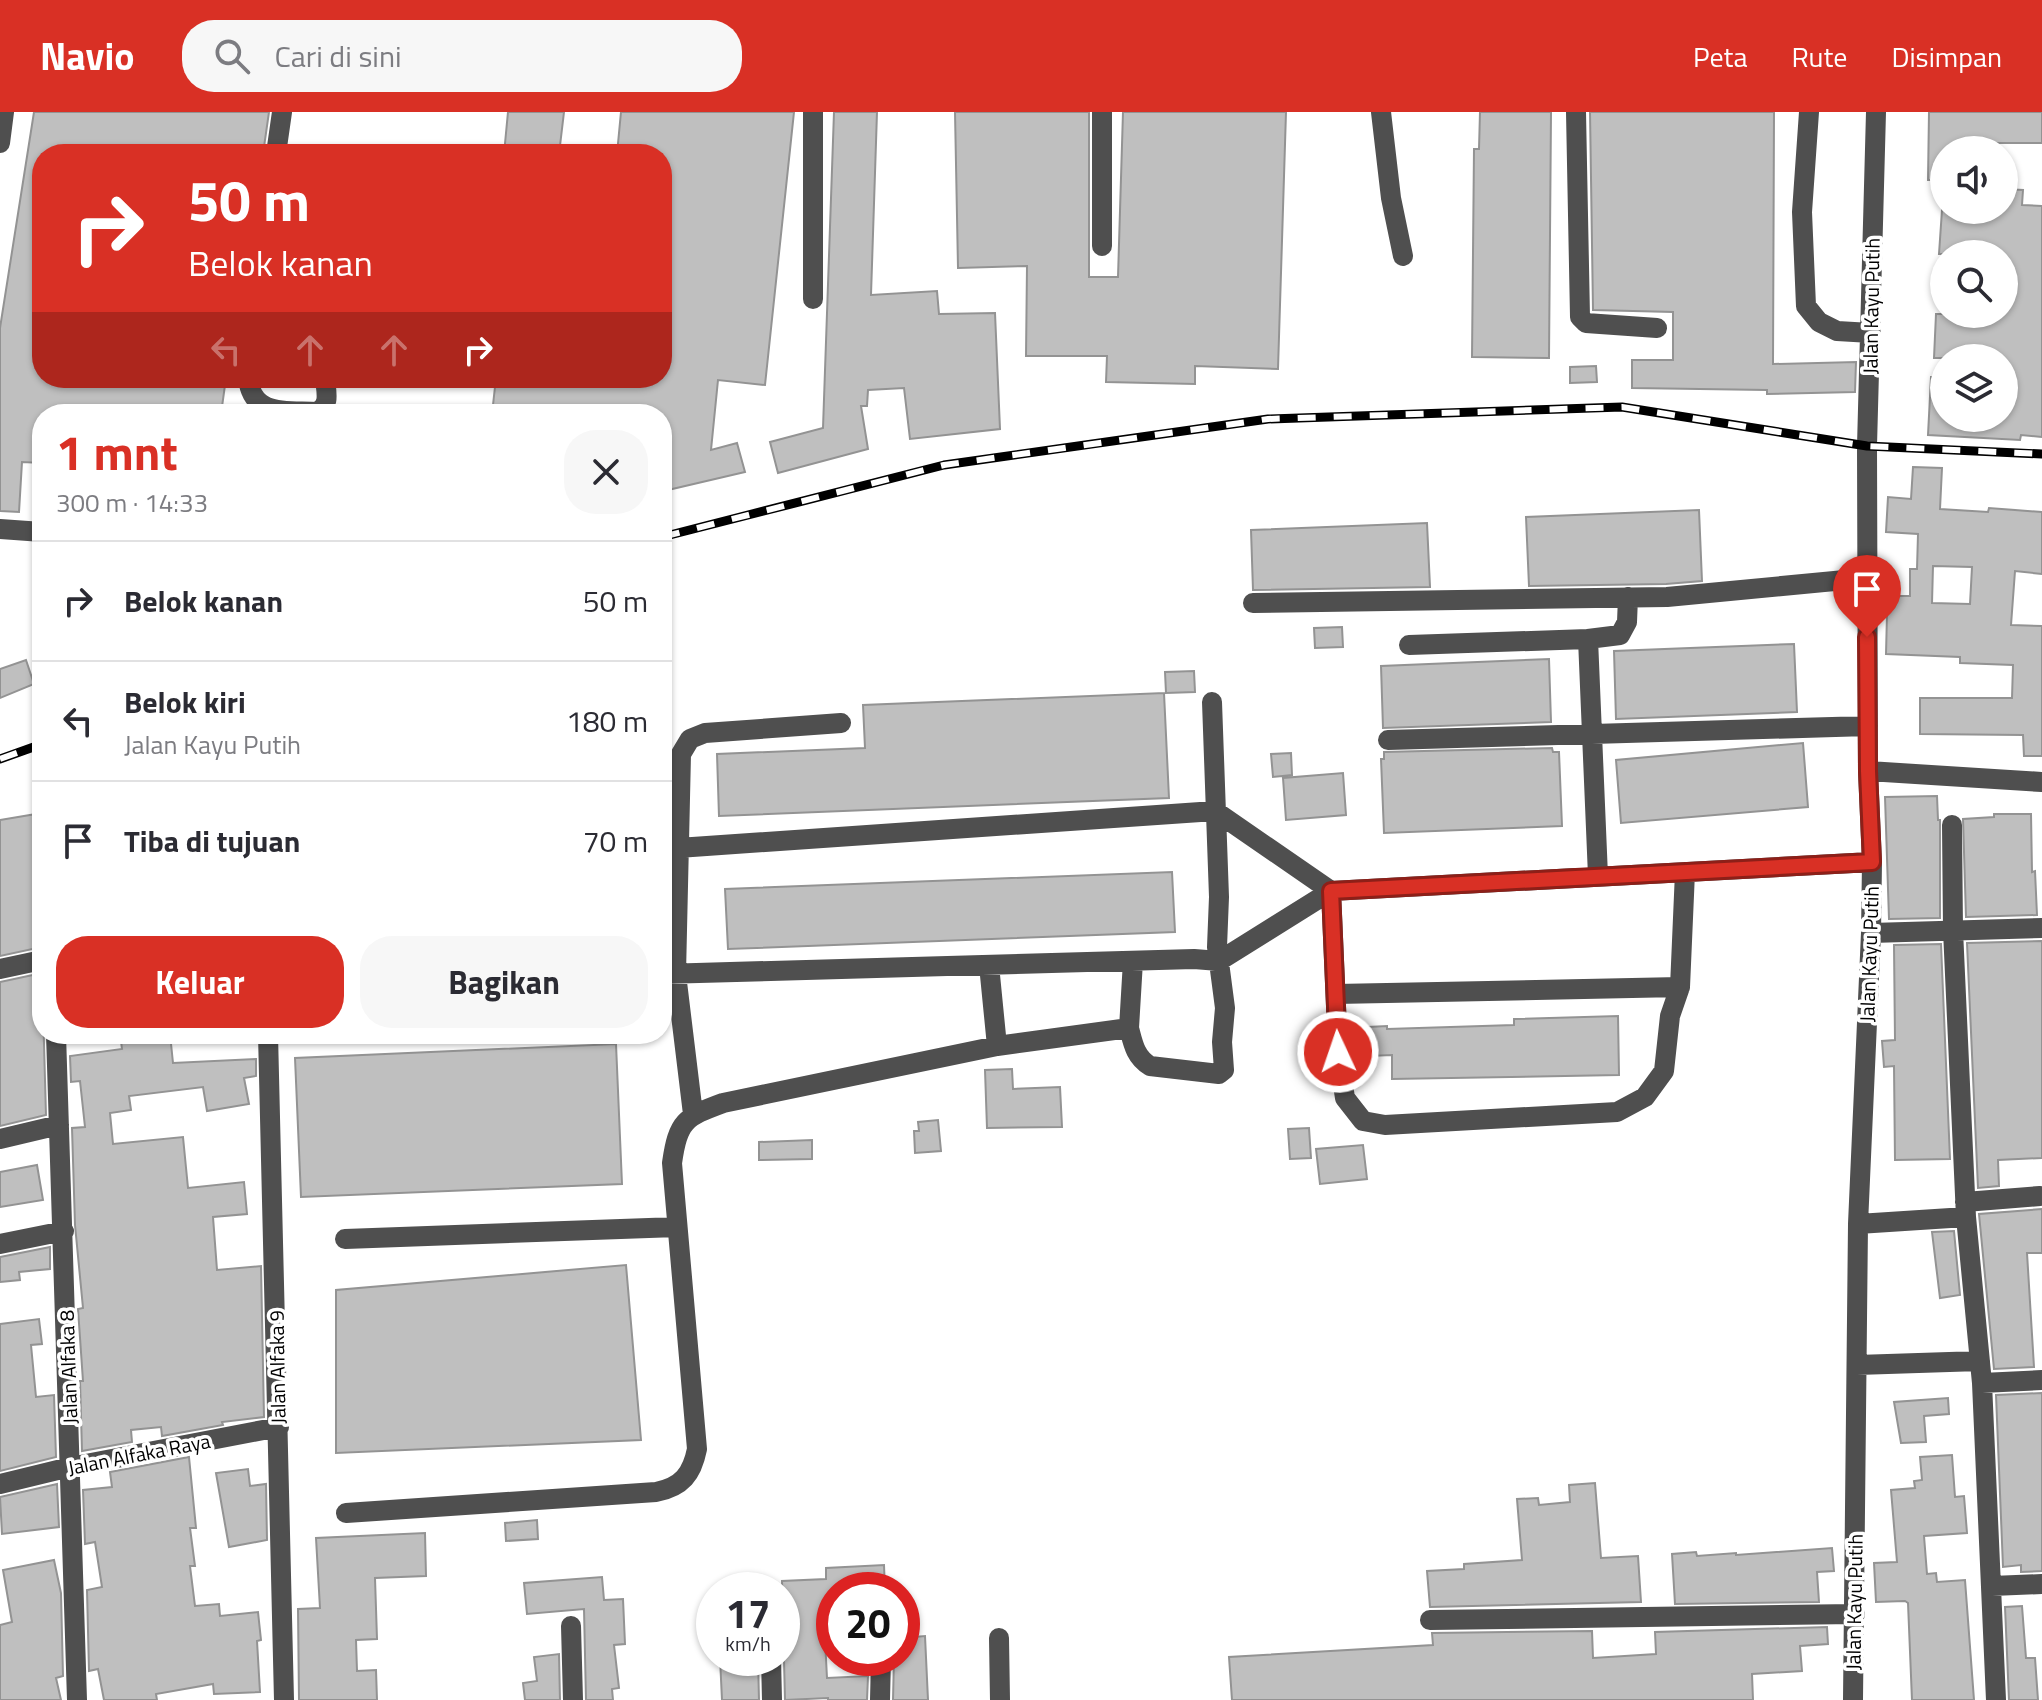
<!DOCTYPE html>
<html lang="id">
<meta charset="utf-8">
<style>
body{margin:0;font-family:"Titillium Web",sans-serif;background:#f7f7f7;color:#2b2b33;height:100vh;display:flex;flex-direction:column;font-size:30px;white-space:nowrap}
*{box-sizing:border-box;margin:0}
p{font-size:26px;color:#7c7c81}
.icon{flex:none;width:44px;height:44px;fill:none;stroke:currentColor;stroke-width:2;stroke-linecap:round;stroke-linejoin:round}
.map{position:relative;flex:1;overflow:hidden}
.panel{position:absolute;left:32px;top:292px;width:640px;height:640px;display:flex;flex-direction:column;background:#fff;border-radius:32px;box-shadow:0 2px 6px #0004}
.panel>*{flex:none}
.hud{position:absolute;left:32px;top:32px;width:640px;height:244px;border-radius:32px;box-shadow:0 2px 6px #0004;background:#d93025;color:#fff;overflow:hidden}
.buttons{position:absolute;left:1930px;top:24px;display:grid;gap:16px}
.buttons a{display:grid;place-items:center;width:88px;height:88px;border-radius:50%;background:#fff;box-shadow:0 2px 6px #0004;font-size:40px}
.speed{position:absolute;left:696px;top:1460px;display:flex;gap:16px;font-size:40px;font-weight:700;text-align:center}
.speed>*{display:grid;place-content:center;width:104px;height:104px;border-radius:50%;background:#fff;box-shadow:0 2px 6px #0004;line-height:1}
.speed small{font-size:20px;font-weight:400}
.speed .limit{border:12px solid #d22;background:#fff;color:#111}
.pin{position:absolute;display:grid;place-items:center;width:68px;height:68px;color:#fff;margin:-82px -34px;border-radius:50% 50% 50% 0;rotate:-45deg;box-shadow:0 0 8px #0007}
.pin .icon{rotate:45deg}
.me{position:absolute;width:88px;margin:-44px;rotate:357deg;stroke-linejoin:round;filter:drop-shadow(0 0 6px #0008)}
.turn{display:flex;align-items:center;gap:28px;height:168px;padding:0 24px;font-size:36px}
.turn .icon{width:104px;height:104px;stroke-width:2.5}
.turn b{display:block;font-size:56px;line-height:68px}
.lanes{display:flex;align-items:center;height:76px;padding:0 24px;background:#0003;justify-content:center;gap:40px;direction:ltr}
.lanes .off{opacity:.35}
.round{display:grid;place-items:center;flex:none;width:84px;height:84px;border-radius:32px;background:#f7f7f7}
.headline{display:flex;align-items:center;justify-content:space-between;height:136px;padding:0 24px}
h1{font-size:48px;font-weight:700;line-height:60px;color:#d93025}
.primary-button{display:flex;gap:16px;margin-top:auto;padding:16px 24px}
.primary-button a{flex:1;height:92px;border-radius:32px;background:#d93025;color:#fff;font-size:32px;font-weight:700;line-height:92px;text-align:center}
.primary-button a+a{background:#f7f7f7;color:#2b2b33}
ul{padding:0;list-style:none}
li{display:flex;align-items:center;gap:24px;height:120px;padding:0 24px;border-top:2px solid #e1e1e2}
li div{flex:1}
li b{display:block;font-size:30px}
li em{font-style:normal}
header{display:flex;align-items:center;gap:48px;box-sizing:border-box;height:112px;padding:0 40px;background:#d93025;color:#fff}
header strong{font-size:38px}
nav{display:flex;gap:44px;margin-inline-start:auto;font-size:28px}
.search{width:560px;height:72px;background:#f7f7f7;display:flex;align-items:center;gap:20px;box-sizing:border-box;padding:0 28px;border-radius:32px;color:#7c7c81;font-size:30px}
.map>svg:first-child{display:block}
.building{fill:#bfbfbf;stroke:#939393;stroke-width:2;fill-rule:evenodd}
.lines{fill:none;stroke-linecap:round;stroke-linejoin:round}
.minor{stroke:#4f4f4f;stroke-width:20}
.rail-casing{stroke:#000;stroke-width:9}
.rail{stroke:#fff;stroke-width:6;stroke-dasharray:18;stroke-linecap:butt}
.route-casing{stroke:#8d1f18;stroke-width:20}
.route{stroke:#d93025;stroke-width:14}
.labels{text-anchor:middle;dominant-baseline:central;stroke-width:7;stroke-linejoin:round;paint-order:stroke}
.street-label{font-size:20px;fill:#000;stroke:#fff}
</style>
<header>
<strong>Navio</strong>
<div class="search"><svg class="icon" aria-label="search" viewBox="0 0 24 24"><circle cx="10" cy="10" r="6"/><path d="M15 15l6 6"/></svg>Cari di sini</div>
<nav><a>Peta</a><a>Rute</a><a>Disimpan</a></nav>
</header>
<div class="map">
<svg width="2042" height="1588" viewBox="0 0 2042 1588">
<rect width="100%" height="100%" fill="#fff"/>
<path class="building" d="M 34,0 L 269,0 L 263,42 L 42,42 L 42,266 L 226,266 L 221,302 L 42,302 L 42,351 L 22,350 L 19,400 L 0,399 L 0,216 Z
M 508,0 L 564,0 L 559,42 L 504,42 Z
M 621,0 L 794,0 L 765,273 L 718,268 L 711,338 L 737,331 L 745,360 L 668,378 L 662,354 L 662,302 L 492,302 L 496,266 L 662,266 L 662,42 L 617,42 Z
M 834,0 L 877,0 L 871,183 L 937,179 L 939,202 L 995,201 L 1000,317 L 910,327 L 904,276 L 868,278 L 867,294 L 861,294 L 868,337 L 778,361 L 770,330 L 823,316 Z
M 955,0 L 1089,0 L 1089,165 L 1118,165 L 1123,0 L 1286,0 L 1278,257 L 1195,254 L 1195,272 L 1106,270 L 1107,244 L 1026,244 L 1027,154 L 958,156 Z
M 1480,0 L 1551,0 L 1549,246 L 1472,245 L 1474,37 L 1479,37 Z
M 1590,0 L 1774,0 L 1773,252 L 1856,250 L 1855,280 L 1767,282 L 1767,278 L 1632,276 L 1632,248 L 1673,248 L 1673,200 L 1593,198 Z
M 1929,0 L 2042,0 L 2042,31 L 1990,31 L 1990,38 L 1944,38 L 1944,68 L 1928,68 Z
M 2004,77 L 2023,78 L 2022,93 L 2042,94 L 2042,325 L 2021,323 L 2020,328 L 1928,323 L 1931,265 L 1944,265 L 1944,306 L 2004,306 L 2004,246 L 1934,246 L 1936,202 L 2004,202 L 2004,142 L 1939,142 L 1942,98 L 2004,98 Z
M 1596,254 L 1597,270 L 1570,271 L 1570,255 Z
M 1913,355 L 1942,356 L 1940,397 L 1988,400 L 1989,396 L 2042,400 L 2042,462 L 2015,459 L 2011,513 L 2042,514 L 2042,644 L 2024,644 L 2023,623 L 1920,622 L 1920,586 L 2012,586 L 2013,553 L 1960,551 L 1960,545 L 1886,542 L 1887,502 L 1884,502 L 1884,484 L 1910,484 L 1910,457 L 1917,457 L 1918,422 L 1886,420 L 1888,385 L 1911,387 ZM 1933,454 L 1972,455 L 1970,492 L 1932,491 Z
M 1699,398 L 1702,469 L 1666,472 L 1529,474 L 1526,405 Z
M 1427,411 L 1430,475 L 1253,478 L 1251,418 Z
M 1342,515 L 1343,535 L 1315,536 L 1314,516 Z
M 1794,532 L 1797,600 L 1616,607 L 1614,539 Z
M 1549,547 L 1551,610 L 1383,616 L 1381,554 Z
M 26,548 L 34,572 L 0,586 L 0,557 Z
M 1194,559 L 1195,580 L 1166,581 L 1165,560 Z
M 1164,581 L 1169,686 L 719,704 L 717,642 L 865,636 L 863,593 Z
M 1803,631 L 1808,695 L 1621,711 L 1616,648 Z
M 1552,636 L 1553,640 L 1559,640 L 1562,714 L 1384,721 L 1381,647 L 1384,647 L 1384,640 Z
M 1291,641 L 1292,663 L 1273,665 L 1271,642 Z
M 1343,661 L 1346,703 L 1286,708 L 1283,666 Z
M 1937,684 L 1938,708 L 1940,708 L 1940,806 L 1889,807 L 1885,685 Z
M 42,701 L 42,835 L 0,844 L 0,708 Z
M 1994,702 L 2031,702 L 2032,760 L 2035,759 L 2037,803 L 1966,805 L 1963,707 L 1994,705 Z
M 1172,760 L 1175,820 L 728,837 L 725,777 Z
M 2042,829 L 2042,1046 L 1998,1048 L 1999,1074 L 1978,1076 L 1967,831 Z
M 1941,832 L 1950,1047 L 1895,1048 L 1894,954 L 1884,955 L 1882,929 L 1895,928 L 1894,833 Z
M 42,861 L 46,1003 L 0,1014 L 0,870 Z
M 1618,904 L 1619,963 L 1392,967 L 1392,943 L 1369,944 L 1368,915 L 1387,914 L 1387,917 L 1514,913 L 1514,907 Z
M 120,922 L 170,922 L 173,951 L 256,947 L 256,964 L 244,966 L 249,992 L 207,999 L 203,975 L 129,984 L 131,998 L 110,1001 L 113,1032 L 183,1025 L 188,1076 L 244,1070 L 247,1102 L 213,1105 L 217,1158 L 261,1154 L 264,1305 L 222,1310 L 223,1313 L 162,1324 L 161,1315 L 131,1318 L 132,1330 L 82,1339 L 80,1269 L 83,1269 L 78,1197 L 83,1196 L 75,1113 L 72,1016 L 85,1015 L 80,969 L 71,970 L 70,944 L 122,937 Z
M 616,932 L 622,1072 L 301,1085 L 295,946 Z
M 1012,957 L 1013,977 L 1060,975 L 1062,1015 L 987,1016 L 985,958 Z
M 938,1008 L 941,1039 L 915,1041 L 914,1019 L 919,1019 L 918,1010 Z
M 1309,1016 L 1311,1046 L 1290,1047 L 1288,1017 Z
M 812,1028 L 812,1047 L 759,1048 L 759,1030 Z
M 1363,1033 L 1367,1067 L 1320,1072 L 1316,1037 Z
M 37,1053 L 43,1088 L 0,1095 L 0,1060 Z
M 2042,1097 L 2042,1141 L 2027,1141 L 2034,1255 L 1994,1257 L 1979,1102 Z
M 1954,1119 L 1960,1183 L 1940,1186 L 1932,1120 Z
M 50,1135 L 50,1157 L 19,1160 L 20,1168 L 0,1170 L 0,1145 Z
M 626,1153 L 641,1328 L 336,1341 L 336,1178 Z
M 39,1207 L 42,1232 L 31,1233 L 36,1285 L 54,1283 L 56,1345 L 0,1359 L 0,1212 Z
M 2042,1281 L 2042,1459 L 2021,1460 L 2021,1453 L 2003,1455 L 1996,1283 Z
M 1948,1286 L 1949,1302 L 1924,1304 L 1926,1330 L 1901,1331 L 1894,1290 Z
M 1952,1343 L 1955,1385 L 1964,1384 L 1967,1421 L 1924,1424 L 1927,1462 L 1936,1461 L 1937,1470 L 1965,1468 L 1974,1588 L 1912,1588 L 1908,1491 L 1905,1489 L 1876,1490 L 1874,1451 L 1897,1450 L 1891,1378 L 1915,1376 L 1914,1369 L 1922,1368 L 1920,1345 Z
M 189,1345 L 196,1416 L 190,1416 L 195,1454 L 190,1454 L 195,1494 L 219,1492 L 220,1504 L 258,1500 L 261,1528 L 257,1529 L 260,1580 L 214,1582 L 213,1572 L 156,1582 L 157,1588 L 104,1588 L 98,1557 L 89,1559 L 87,1478 L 102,1475 L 95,1430 L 85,1432 L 83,1378 L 112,1375 L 110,1360 Z
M 248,1357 L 250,1374 L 266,1372 L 267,1428 L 229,1435 L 216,1361 Z
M 1595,1371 L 1601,1446 L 1638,1444 L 1641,1490 L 1430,1495 L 1427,1459 L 1464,1457 L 1464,1452 L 1522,1448 L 1517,1387 L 1538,1386 L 1539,1393 L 1570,1390 L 1569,1373 Z
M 57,1372 L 59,1415 L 2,1422 L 0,1385 Z
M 537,1408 L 538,1427 L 506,1429 L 505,1411 Z
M 425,1421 L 426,1464 L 375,1466 L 377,1527 L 356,1528 L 357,1559 L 376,1558 L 377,1588 L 299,1588 L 298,1497 L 320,1496 L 316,1426 Z
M 1832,1436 L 1834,1459 L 1817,1460 L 1819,1490 L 1675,1492 L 1672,1442 L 1696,1440 L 1697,1444 L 1736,1441 L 1736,1443 Z
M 54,1448 L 61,1481 L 63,1564 L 56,1566 L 61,1588 L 0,1588 L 0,1513 L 12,1510 L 3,1458 Z
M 884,1453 L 885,1478 L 834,1478 L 834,1508 L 824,1508 L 827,1566 L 868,1564 L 867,1588 L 828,1588 L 828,1586 L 785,1588 L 782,1469 L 826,1467 L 826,1456 Z
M 602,1465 L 604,1488 L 623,1487 L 625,1532 L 614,1533 L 619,1576 L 612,1577 L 613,1588 L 586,1588 L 584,1497 L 527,1502 L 524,1471 Z
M 2022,1494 L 2026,1546 L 2035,1546 L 2038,1588 L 2009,1588 L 2005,1495 Z
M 1827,1515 L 1828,1532 L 1800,1534 L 1802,1559 L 1752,1562 L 1753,1588 L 1232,1588 L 1229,1545 L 1433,1533 L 1432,1521 L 1592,1519 L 1593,1546 L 1656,1542 L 1655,1520 Z
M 925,1524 L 928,1588 L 893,1588 L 894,1546 L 902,1546 L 902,1526 Z
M 559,1542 L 560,1588 L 525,1588 L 523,1571 L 537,1569 L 534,1545 Z
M 720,1546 L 758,1546 L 759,1588 L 722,1588 Z"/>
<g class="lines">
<path class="minor" d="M 1381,0 L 1391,86 L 1403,144
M 1576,0 L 1580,205 L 1586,211 L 1657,216
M 1809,0 L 1802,100 L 1806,194 L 1819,210 L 1837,219 L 1871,221
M 0,31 L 4,0
M 276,42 L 282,0
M 1102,134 L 1102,0
M 813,187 L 813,0
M 248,266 C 252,305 287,298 317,300 C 331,294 326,279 325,266
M 0,417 L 42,420
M 1253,491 L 1667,485 L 1866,466
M 1588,527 L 1620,523 L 1627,510 L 1628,485
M 1409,533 L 1588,527 L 1598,764
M 1388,628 L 1868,614
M 1868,659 L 2042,670
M 1952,713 L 1953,818 L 1966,1105 L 1982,1271 L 1996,1588
M 678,736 L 1215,699 L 1331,779 L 1338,940 L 1345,986 L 1363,1009 L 1385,1013 L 1617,1000 L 1645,985 L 1664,959 L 1670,904 L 1680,875 L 1685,760
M 1871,821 L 2042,816
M 0,857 L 42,848
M 662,862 L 1194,847 L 1219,849 L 1331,779 L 1872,750
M 1336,882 L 1680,875
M 1129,916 C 1133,931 1135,945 1150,954 L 1219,962 L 1224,958 L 1222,930 L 1225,896 L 1217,835 L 1219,785 L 1212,590
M 56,922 L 77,1588
M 268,922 L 284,1588
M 997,934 L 1129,916 L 1133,849
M 693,1002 L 676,862 L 681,642 L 690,627 L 705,621 L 841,611
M 0,1027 L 59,1013
M 1965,1090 L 2040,1084
M 1858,1112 L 1966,1105
M 345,1127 L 677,1115
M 0,1132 L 64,1119
M 1857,1253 L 1980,1249
M 1982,1271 L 2042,1268
M 0,1372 L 70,1355 L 279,1315
M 346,1401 L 656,1380 C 682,1375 692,1362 697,1337 L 672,1051 C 678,1009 685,1005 723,991 L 997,934 L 989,853
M 1992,1474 L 2042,1472
M 1430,1508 L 1855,1502
M 571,1514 L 573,1588
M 999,1526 L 1000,1588
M 771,1546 L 772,1588
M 880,1588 L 881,1546
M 1853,1588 L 1858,1112 L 1871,821 L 1872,750 L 1868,659 L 1867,334 L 1876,0"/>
<g class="rail-casing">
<path id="rail" d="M 662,425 L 944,353 L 1268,307 L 1622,295 L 1867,334 L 2042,342
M 0,647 L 42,632"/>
</g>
<use href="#rail" class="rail"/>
</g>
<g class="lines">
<g class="route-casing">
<path id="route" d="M 1338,940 L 1331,779 L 1872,750 L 1868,659 L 1867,525"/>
</g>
<use href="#route" class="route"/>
</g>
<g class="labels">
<g class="street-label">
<text transform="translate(1871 194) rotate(-89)">Jalan Kayu Putih</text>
<text transform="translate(1869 842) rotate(-88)">Jalan Kayu Putih</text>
<text transform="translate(68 1255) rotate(-92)">Jalan Alfaka 8</text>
<text transform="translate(277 1255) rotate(-91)">Jalan Alfaka 9</text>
<text transform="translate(139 1342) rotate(-11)">Jalan Alfaka Raya</text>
<text transform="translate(1854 1490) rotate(-89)">Jalan Kayu Putih</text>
</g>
</g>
</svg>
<div class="buttons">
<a><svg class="icon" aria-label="sound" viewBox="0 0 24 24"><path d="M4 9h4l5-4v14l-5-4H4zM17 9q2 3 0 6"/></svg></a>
<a><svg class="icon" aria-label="search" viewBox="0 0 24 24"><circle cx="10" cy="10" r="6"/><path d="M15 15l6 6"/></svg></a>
<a><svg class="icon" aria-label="layers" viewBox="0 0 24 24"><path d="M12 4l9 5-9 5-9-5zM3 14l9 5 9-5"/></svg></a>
</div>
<div class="speed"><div>17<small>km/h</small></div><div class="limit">20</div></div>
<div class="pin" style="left:1867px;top:525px;background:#d93025"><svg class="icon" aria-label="arrive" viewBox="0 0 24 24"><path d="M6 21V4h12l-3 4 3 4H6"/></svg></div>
<svg class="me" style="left:1338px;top:940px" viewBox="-20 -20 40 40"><circle r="17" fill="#d93025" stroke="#fff" stroke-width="3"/><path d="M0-11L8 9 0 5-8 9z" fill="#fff"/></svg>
<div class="hud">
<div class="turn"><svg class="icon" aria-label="right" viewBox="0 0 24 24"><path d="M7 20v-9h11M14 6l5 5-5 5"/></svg><div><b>50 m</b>Belok kanan</div></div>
<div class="lanes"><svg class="icon off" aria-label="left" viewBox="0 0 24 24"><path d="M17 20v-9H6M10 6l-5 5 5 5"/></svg><svg class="icon off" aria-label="ahead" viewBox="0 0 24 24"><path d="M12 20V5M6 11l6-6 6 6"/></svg><svg class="icon off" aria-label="ahead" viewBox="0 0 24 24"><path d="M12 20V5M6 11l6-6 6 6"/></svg><svg class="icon" aria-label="right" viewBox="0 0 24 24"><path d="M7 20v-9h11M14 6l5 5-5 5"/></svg></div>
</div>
<section class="panel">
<div class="headline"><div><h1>1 mnt</h1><p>300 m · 14:33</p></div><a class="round"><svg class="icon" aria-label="close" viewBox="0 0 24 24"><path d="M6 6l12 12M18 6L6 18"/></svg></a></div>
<ul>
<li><svg class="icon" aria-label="right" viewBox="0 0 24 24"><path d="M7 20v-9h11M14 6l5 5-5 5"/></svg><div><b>Belok kanan</b></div><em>50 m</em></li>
<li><svg class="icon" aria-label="left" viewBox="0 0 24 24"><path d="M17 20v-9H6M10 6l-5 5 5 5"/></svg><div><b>Belok kiri</b><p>Jalan Kayu Putih</p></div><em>180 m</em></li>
<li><svg class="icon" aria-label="arrive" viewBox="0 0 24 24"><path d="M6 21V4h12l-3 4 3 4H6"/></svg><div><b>Tiba di tujuan</b></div><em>70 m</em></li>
</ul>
<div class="primary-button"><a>Keluar</a><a>Bagikan</a></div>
</section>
</div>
